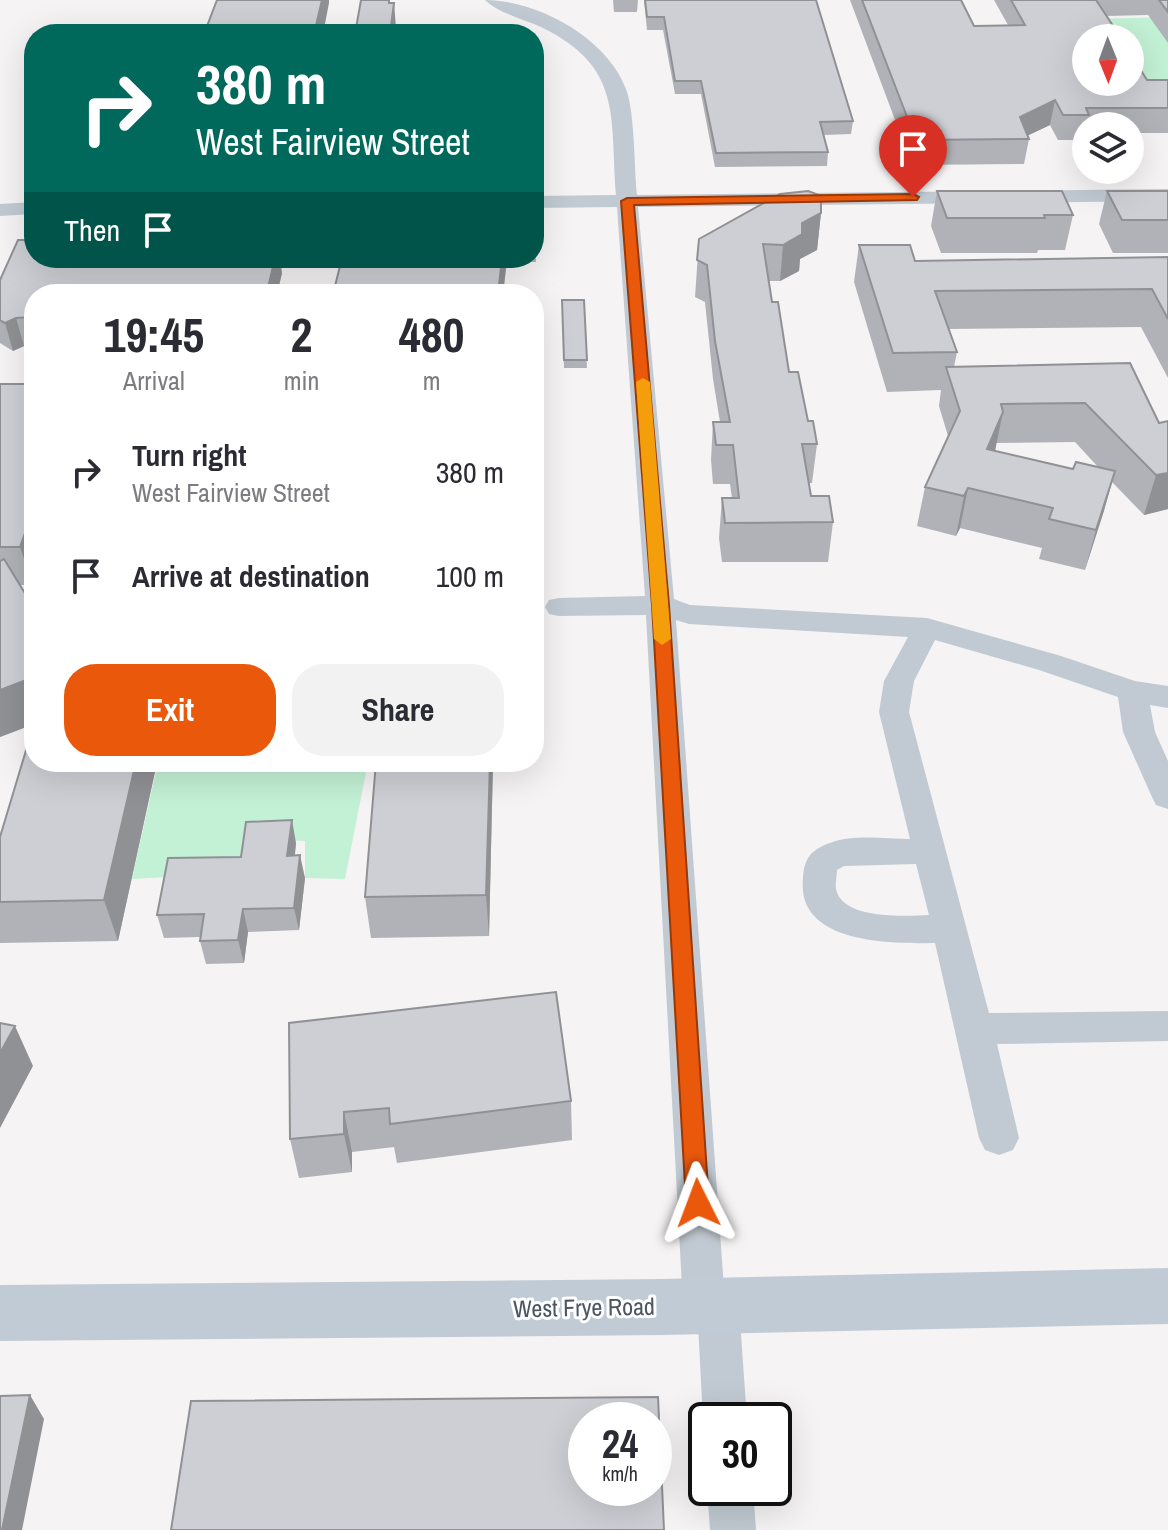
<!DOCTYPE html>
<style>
body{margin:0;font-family:"Archivo Narrow",sans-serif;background:#f2f2f3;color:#2b2b33;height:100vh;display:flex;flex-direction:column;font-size:30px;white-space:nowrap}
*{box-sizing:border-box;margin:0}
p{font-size:26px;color:#7c7c81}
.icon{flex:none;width:44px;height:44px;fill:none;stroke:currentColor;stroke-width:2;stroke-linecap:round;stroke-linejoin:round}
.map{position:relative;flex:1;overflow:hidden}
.panel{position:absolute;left:24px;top:284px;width:520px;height:488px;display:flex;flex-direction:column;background:#fff;border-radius:32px;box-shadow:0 8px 32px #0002}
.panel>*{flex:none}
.hud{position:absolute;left:24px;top:24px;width:520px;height:244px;border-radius:32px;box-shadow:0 8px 32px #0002;background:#00695c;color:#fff;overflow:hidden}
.needle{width:52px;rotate:179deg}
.controls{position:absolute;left:1072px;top:24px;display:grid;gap:16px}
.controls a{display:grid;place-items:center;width:72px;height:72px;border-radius:50%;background:#fff;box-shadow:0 8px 32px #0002;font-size:40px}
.speed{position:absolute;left:568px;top:1402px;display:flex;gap:16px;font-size:40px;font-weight:700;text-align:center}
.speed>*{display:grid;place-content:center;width:104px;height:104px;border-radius:50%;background:#fff;box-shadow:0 8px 32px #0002;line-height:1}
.speed small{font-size:20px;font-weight:400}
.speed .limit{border:4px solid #111;border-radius:12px;background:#fff;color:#111}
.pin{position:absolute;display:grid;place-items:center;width:68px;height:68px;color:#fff;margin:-82px -34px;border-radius:50% 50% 50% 0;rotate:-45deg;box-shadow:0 0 8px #0007}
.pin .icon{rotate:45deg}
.me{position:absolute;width:88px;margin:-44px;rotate:357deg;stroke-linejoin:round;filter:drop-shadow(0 0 6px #0008)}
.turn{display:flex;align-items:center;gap:28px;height:168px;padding:0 40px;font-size:36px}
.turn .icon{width:104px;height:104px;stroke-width:2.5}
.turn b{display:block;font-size:56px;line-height:68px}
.then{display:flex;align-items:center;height:76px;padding:0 40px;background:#0003;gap:16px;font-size:30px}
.eta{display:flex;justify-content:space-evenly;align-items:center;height:136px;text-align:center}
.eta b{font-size:48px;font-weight:800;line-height:56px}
.primary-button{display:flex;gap:16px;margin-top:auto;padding:16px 40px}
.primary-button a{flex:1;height:92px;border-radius:32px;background:#ea580c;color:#fff;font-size:32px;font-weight:800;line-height:92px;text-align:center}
.primary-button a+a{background:#f2f2f3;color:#2b2b33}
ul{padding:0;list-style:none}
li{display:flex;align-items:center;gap:24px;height:104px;padding:0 40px}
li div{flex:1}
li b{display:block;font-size:30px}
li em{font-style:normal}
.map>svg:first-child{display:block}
.green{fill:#c3f1d5}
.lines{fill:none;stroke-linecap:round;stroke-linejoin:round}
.street{fill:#c1cad2;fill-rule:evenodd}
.secondary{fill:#c1cbd6;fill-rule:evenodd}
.wall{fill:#b0b2b7;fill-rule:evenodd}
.shaded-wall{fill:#909195}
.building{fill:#cdcfd5;stroke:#909195;stroke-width:2;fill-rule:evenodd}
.route{fill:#ea580c;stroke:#983908;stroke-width:2}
.slow{fill:#f59e0b}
.labels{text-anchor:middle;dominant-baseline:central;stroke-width:6;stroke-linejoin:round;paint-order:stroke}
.near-street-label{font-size:24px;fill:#4a5661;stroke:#fff}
</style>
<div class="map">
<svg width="1168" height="1530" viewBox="0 0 1168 1530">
<rect width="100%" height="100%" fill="#f5f3f3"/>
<path class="green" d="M 1168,17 L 1168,100 L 1130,79 L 1130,38 L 1105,38 L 1093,19 Z
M 46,762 L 368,762 L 345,879 L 305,878 L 305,841 L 243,839 L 238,873 L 132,879 L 157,767 L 48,769 Z"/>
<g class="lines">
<path class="street" d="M 485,0 C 538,0 607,38 626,89 C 635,113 634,167 637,195 L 1168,189 L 1168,201 L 638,207 L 674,599 L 690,605 L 927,618 L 1061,656 L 1135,681 L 1168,686 L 1168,708 L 1150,705 L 1155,732 L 1168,761 L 1168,809 L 1156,805 L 1152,797 L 1123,732 L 1118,697 L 1039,670 L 935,640 L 914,681 L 909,712 L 989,1013 L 1168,1011 L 1168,1041 L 997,1044 L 1019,1138 L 1013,1150 L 999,1155 L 985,1150 L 979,1138 L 935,943 C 892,944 796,944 803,879 C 804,859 810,850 830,843 C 853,834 885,839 910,839 L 879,712 L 884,681 L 908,637 L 689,624 L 676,620 L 724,1288 L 733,1292 L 739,1306 L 747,1420 L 706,1420 L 706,1428 L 703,1420 L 698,1324 L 689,1320 L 683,1306 L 646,615 L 559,616 L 549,614 L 545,607 L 549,600 L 559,598 L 645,596 L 617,207 L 534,208 L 534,196 L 616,195 C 610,115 623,67 541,27 C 524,19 498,13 485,0 ZM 916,864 L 929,915 C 905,916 842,920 836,889 C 835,883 837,875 837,870 L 844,866 Z
M 34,202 L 34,214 L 0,216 L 0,204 Z
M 707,1488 L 753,1488 L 756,1530 L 710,1530 Z"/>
<path class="secondary" d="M 1168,1268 L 1168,1324 L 663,1335 L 0,1341 L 0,1285 L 663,1279 Z"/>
</g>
<path class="wall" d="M 613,0 L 638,0 L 637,12 L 614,12 Z
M 644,0 L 816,0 L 853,121 L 851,134 L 824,135 L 828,152 L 827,166 L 715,167 L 701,94 L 675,94 L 663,30 L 647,30 Z
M 850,0 L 961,0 L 974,26 L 1008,25 L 994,0 L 1168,0 L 1168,43 L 1148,15 L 1106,16 L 1147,80 L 1168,80 L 1168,133 L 1130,133 L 1130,126 L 1086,126 L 1086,133 L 1084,140 L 1058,140 L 1050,125 L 1027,136 L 1029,139 L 1024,164 L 912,165 Z
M 937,191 L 1073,215 L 1065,250 L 1038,250 L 1037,253 L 941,253 L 931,226 Z
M 1107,191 L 1168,191 L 1168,253 L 1113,253 L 1099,224 Z
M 534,193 L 536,262 L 507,262 L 503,294 L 335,294 L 334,290 L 342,258 L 534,258 Z
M 821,213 L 817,250 L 800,259 L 799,271 L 780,281 L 769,281 L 772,302 L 789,372 L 817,444 L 812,483 L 808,483 L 811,496 L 833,522 L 828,562 L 722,562 L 719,538 L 722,498 L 732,498 L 730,484 L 713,484 L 711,460 L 713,422 L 720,422 L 713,379 L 705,302 L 695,297 L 699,239 Z
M 859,245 L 915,261 L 1168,257 L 1168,378 L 1141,327 L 948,329 L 957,352 L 954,367 L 1159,423 L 1168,421 L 1168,509 L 1144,515 L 1112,482 L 1085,570 L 1039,559 L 1042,548 L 960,528 L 956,536 L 917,526 L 925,487 L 948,436 L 939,406 L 941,390 L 887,392 L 854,282 ZM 1075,442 L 1099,468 L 1073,469 L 995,451 L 996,443 Z
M 282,273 L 277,294 L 34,294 L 34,346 L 24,346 L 13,351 L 0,343 L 0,280 Z
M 562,300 L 584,300 L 587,368 L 564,368 Z
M 0,384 L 34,384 L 34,581 L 33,585 L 20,585 L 34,724 L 0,737 Z
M 493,762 L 489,936 L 371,938 L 365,897 Z
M 156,767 L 118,941 L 0,943 L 0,837 Z
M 296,843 L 295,855 L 305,878 L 299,930 L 248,932 L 244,963 L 206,964 L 200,941 L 200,937 L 164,938 L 157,915 L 241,857 Z
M 289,1023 L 571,1101 L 572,1140 L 397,1163 L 394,1147 L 352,1152 L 352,1172 L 299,1178 L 290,1139 Z"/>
<path class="shaded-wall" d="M 322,0 L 329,0 L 329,3 L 323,34 L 314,34 Z
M 394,3 L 396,28 L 395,34 L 390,34 Z
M 1055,100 L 1050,125 L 1020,139 L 1020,117 Z
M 821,213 L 817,250 L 800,259 L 799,271 L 780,281 L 783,245 L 802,223 Z
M 275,258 L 280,258 L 282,273 L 277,294 L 269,294 L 268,288 Z
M 502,258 L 507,258 L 503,294 L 498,294 Z
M 16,318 L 24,346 L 13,351 L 5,323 Z
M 1003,412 L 995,451 L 987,449 Z
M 1115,471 L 1104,511 L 1085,570 L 1096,530 Z
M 1168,473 L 1168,509 L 1144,515 L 1156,475 Z
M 968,488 L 960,528 L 956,536 L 964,496 Z
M 34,508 L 34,581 L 33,585 L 20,547 Z
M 34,677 L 34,724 L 0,737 L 0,690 Z
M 136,762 L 155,762 L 156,767 L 118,941 L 104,900 Z
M 490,762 L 493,762 L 489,936 L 486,895 Z
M 292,820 L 296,843 L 292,878 L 287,856 Z
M 300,855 L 305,878 L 299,930 L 294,908 Z
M 243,909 L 248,932 L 244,963 L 238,940 Z
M 15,1026 L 33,1066 L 0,1128 L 0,1053 Z
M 344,1112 L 352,1152 L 352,1172 L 344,1134 Z
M 30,1395 L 44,1419 L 22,1530 L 2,1530 Z"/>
<path class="building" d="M 217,0 L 322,0 L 314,34 L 204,34 Z
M 361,0 L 389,0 L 389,3 L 394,3 L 390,34 L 355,34 Z
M 645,0 L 816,0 L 853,121 L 820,122 L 828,152 L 716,153 L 701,81 L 675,81 L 664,17 L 647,17 Z
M 862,0 L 961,0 L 974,26 L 1025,25 L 1011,0 L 1096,0 L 1121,38 L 1086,38 L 1086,82 L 1130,82 L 1130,53 L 1147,80 L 1168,80 L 1168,108 L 1086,108 L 1089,115 L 1063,115 L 1055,100 L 1020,117 L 1029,139 L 916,140 Z
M 1159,0 L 1168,0 L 1168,12 Z
M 808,191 L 821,196 L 821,213 L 802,223 L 802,234 L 783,245 L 763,244 L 772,302 L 778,302 L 789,372 L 798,372 L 808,421 L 813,421 L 817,444 L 802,444 L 811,496 L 829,496 L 833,522 L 725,523 L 722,498 L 739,498 L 733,445 L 716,445 L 713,422 L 730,422 L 715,341 L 707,265 L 697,260 L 699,239 L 780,194 Z
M 937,191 L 1062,191 L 1073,215 L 1044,215 L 1045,218 L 947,218 Z
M 1107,191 L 1168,191 L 1168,220 L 1122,220 Z
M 534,193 L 535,224 L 534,224 Z
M 18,240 L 34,240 L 34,258 L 275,258 L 268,288 L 272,287 L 270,294 L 34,294 L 34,317 L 16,318 L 5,323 L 0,320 L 0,280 Z
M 859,245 L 910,245 L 915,261 L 1168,257 L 1168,319 L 1152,289 L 935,291 L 957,352 L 893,353 Z
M 342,258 L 502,258 L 498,294 L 337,294 L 337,290 L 334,290 Z
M 562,300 L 584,300 L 587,360 L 564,360 Z
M 1130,363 L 1159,423 L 1168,421 L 1168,473 L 1156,475 L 1085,403 L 1001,404 L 1003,412 L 987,449 L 1073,469 L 1076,462 L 1115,471 L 1096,530 L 1049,519 L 1053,508 L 968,488 L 964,496 L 925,487 L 960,411 L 946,367 Z
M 0,384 L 34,384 L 34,508 L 20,547 L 0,547 Z
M 4,559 L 34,608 L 34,677 L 0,690 L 0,561 Z
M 33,727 L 34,762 L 136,762 L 104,900 L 0,902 L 0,837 Z
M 376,762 L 490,762 L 486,895 L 365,897 Z
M 292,820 L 287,856 L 300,855 L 294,908 L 243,909 L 238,940 L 200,941 L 204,914 L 157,915 L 168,858 L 241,857 L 246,822 Z
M 556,992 L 571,1101 L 390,1124 L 389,1108 L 344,1112 L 344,1134 L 290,1139 L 289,1023 Z
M 0,1023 L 15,1026 L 0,1053 Z
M 30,1395 L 2,1530 L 0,1530 L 0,1396 Z
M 658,1397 L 664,1530 L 171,1530 L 191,1401 ZM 586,1420 L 654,1420 L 654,1488 L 586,1488 Z"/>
<path class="route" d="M 913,194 L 919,197 L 917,200 L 634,205 L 669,605 L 709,1203 L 706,1211 L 698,1214 L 690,1211 L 686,1203 L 652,605 L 621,201 L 627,198 Z"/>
<path class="slow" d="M 643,378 L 650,382 L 671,639 L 662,645 L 654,639 L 636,382 Z"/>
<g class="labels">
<g class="near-street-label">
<text transform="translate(584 1307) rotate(-1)">West Frye Road</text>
</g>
</g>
</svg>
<div class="controls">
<a><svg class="needle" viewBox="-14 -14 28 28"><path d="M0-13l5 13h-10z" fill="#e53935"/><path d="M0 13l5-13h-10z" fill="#7c7c81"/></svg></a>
<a><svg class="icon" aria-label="layers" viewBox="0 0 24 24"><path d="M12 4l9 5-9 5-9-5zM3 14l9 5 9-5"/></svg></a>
</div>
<div class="speed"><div>24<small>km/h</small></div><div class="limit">30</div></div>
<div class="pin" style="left:913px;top:197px;background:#d93025"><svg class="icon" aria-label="arrive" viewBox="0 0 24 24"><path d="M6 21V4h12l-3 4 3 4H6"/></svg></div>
<svg class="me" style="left:698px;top:1203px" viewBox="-20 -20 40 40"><path d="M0-17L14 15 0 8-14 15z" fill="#ea580c" stroke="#fff" stroke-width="4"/></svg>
<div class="hud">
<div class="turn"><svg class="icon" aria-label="right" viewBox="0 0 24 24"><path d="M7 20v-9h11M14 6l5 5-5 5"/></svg><div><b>380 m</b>West Fairview Street</div></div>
<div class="then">Then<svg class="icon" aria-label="arrive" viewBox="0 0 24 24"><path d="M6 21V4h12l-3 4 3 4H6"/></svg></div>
</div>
<section class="panel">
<div class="eta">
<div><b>19:45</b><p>Arrival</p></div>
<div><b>2</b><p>min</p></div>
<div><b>480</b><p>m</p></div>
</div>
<ul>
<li><svg class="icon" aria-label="right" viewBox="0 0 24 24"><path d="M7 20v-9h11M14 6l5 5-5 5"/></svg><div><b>Turn right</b><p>West Fairview Street</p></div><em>380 m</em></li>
<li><svg class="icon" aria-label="arrive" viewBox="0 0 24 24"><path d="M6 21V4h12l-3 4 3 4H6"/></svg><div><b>Arrive at destination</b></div><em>100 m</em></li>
</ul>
<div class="primary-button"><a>Exit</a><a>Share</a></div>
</section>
</div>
